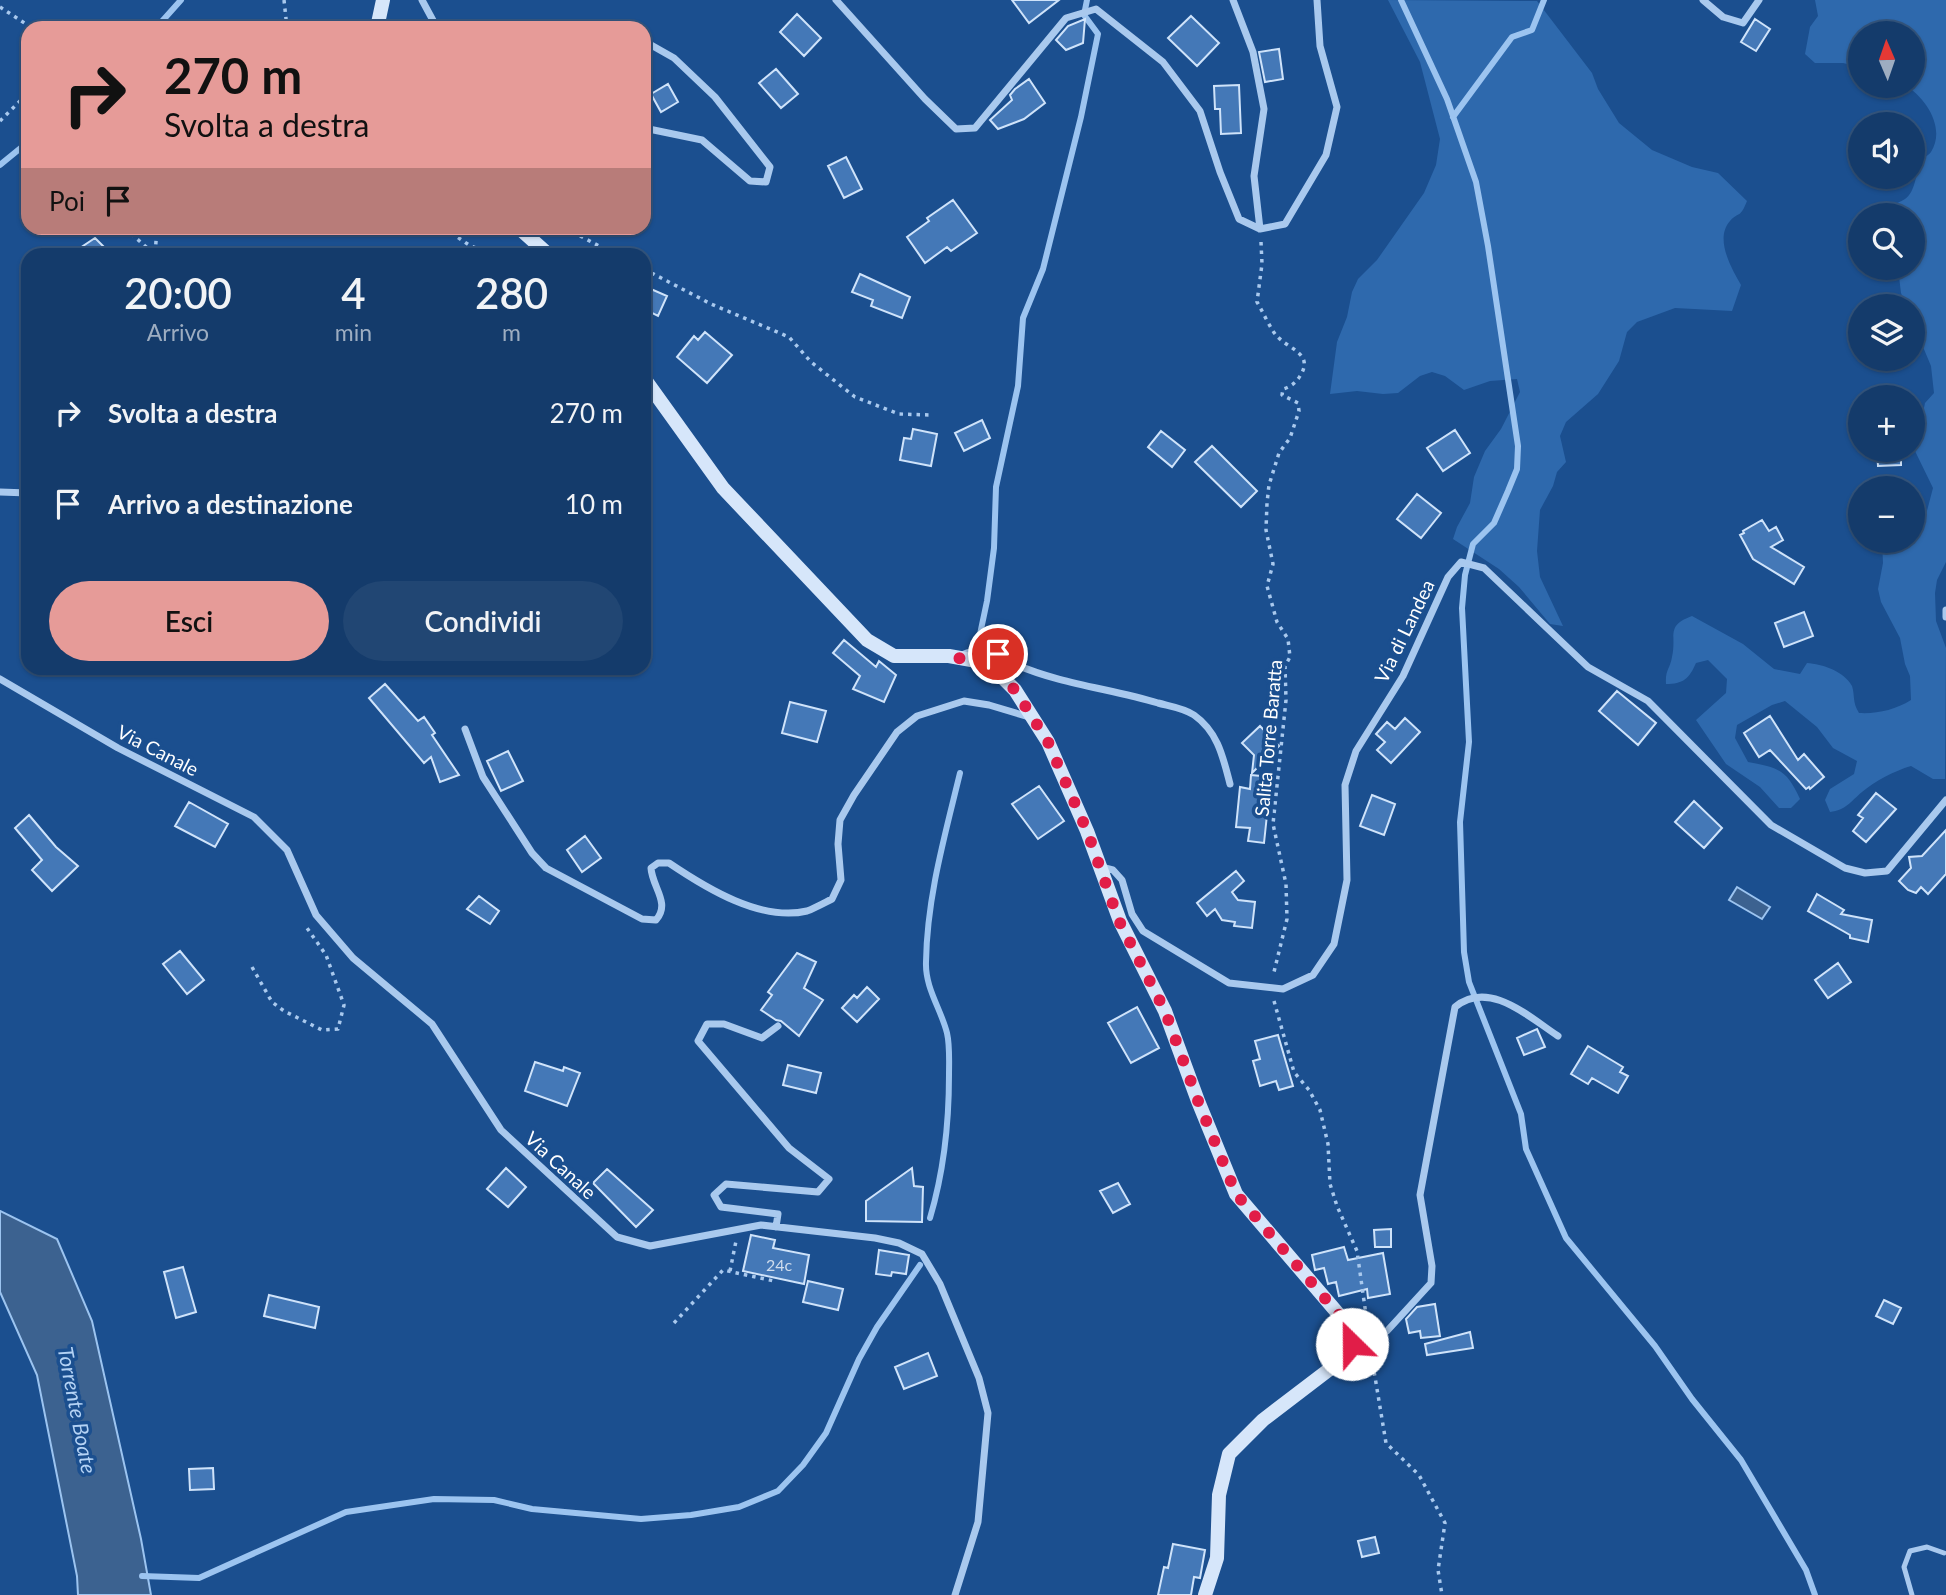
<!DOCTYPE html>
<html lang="it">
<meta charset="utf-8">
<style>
body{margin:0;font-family:Lato,sans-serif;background:#214673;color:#f1f3f6;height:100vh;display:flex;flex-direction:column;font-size:26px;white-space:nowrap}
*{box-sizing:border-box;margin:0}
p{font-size:23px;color:#9dadc1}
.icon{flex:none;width:38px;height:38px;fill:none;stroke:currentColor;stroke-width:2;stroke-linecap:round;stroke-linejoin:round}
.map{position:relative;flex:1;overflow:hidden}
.details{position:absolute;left:21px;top:248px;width:630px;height:427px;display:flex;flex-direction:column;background:#143b6b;border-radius:21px;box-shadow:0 2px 5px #0004,0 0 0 2px #33557e}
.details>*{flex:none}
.guide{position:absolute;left:21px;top:21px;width:630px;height:214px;border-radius:21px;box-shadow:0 2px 5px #0004,0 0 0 2px #33557e;background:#e69b98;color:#111;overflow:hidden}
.needle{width:46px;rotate:358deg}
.fabs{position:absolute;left:1848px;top:21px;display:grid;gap:14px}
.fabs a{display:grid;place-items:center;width:77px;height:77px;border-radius:50%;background:#143b6b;box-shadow:0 2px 5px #0004,0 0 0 2px #33557e;font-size:35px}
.pin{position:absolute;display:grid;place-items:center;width:60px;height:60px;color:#fff;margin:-30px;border:4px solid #fff;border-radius:50%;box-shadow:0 2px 7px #0007}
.me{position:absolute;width:77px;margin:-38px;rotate:337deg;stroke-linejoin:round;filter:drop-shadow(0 0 5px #0008)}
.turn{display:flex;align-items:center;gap:24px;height:147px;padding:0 28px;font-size:32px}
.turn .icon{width:91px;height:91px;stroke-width:2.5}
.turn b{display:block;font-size:49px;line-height:60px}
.then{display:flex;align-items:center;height:66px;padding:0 28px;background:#0003;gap:14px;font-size:26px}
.eta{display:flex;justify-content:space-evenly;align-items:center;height:119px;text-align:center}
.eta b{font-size:42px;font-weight:600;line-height:49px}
.cta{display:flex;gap:14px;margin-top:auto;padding:14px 28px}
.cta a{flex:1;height:80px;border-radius:42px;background:#e69b98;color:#111;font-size:28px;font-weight:600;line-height:80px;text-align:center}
.cta a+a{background:#214673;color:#f1f3f6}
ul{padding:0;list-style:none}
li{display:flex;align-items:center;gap:21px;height:91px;padding:0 28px}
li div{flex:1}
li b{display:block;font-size:26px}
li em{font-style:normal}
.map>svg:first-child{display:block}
.green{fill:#2e69ad}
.water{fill:#3c6290;stroke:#9cc4f0;stroke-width:2}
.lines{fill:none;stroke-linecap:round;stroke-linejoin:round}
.stream{stroke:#9cc4f0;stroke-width:6}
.building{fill:#4478b7;stroke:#cfe3fa;stroke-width:2}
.path{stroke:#a9c9ee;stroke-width:3.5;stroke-dasharray:3.5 5;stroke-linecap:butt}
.lane{stroke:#a9c9ee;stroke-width:5}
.street{stroke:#a9c9ee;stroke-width:7}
.secondary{stroke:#d6e6fa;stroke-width:14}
.route{stroke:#e11d48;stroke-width:12;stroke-dasharray:0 21.6}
.labels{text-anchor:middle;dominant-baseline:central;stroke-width:7;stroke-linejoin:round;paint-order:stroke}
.number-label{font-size:16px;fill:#d0dded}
.street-label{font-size:19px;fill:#fff;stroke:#1b4f8f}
.water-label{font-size:21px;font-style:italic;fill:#b5d3f5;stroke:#1b4f8f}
</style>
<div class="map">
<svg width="1946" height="1595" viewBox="0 0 1946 1595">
<rect width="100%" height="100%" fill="#1b4f8f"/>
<path class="green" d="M 1388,0 L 1537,1 L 1592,73 L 1598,89 L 1619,123 L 1652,150 L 1692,167 L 1718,173 L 1747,201 C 1740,219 1739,211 1730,221 C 1714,239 1732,269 1741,285 L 1732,311 L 1675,308 L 1637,322 L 1627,332 L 1619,361 L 1598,394 L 1566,422 L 1560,436 L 1566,462 L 1557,472 L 1553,486 L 1540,510 L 1537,551 L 1540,577 L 1563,626 L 1550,624 L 1519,587 L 1499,569 L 1453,539 L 1457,527 L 1470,503 L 1474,477 L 1485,451 L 1501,429 L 1520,392 L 1517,379 L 1490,381 L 1464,390 L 1445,376 L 1432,372 L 1420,376 L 1398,393 L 1383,394 L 1357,391 L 1330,394 L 1337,342 L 1347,317 L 1352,292 L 1358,279 L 1377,260 L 1424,193 L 1436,165 L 1440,139 L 1420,62 Z
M 1815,0 L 1946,0 L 1946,562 L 1937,580 L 1935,593 L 1936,621 L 1946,648 L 1945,779 L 1933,779 L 1911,766 C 1894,771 1875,781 1862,792 C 1850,802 1846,810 1830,812 L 1825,800 L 1830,789 L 1854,774 L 1857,761 L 1833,748 L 1817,727 L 1785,701 L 1772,705 L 1737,725 L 1735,738 L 1748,762 C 1779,768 1786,769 1800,799 L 1791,808 L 1779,808 L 1760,787 L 1726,764 L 1696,720 L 1726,693 L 1727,679 L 1708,660 L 1696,663 C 1689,679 1683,684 1666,684 C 1665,670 1670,669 1672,657 C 1677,635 1665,626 1692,616 L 1743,644 L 1774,669 L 1800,674 L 1807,663 C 1822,664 1844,671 1852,686 C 1855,695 1852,702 1859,713 C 1877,714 1895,710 1911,700 L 1910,676 L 1905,664 L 1900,638 L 1881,602 L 1878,589 L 1883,563 L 1882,541 L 1913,541 L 1913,527 L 1923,526 L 1933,488 L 1915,451 L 1925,403 L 1934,393 L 1931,366 L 1913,323 L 1913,306 L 1906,306 L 1901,293 L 1898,268 L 1913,268 L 1913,215 L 1877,215 C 1884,205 1896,205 1905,199 C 1916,191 1915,175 1920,164 C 1922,158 1928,156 1931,152 C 1946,128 1926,98 1906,86 L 1913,86 L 1913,33 L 1860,33 L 1860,67 L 1843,63 L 1815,63 L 1805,54 L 1810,27 L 1818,16 Z"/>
<path class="water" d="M 1737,887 L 1770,907 L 1762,919 L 1729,900 Z
M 0,1211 L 57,1239 L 92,1321 L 141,1539 L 151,1595 L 78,1595 L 77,1576 L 37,1375 L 0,1292 Z"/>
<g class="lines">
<path class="stream" d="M 1401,0 L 1447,99 L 1476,182 L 1488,246 L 1518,446 L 1517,469 L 1508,491 L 1494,523 L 1473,544 L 1465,575 L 1462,608 L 1469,742 L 1460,822 L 1464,952 L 1469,982 L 1521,1114 L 1526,1149 L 1566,1238 L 1655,1346 L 1692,1399 L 1741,1460 L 1806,1570 L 1815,1595
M 156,28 L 181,0
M 1453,117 L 1512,37 L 1532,30 L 1544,0
M 0,165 L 28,142
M 979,639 L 987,601 L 994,548 L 996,487 L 1018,386 L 1023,318 L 1043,269 L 1081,117 L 1098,34 L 1084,15 L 1087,0
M 930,1218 C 944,1171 949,1124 949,1075 C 949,1062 950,1046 947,1033 C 941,1009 925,988 926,962 C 927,897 945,835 960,773
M 142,1576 L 199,1578 L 346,1512 L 434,1499 L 494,1500 L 532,1509 L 641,1519 L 691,1515 L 739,1507 L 778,1491 L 803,1465 L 826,1433 L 859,1359 L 877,1327 L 920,1265"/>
</g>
<path class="building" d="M 1012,0 L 1059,0 L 1029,23 Z
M 797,14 L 821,38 L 804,56 L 780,32 Z
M 1191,16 L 1219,43 L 1197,66 L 1168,38 Z
M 1085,19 L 1083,43 L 1066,50 L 1056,40 L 1068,26 Z
M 1755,19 L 1770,29 L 1756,51 L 1741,42 Z
M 1279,49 L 1283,79 L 1265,82 L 1259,52 Z
M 776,69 L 798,94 L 781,108 L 759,83 Z
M 1029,79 L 1045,103 L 1024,119 L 998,129 L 990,120 L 1012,100 L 1010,95 L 1015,89 Z
M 668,84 L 678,102 L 661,112 L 651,94 Z
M 1239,85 L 1241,133 L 1221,134 L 1220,109 L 1215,109 L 1214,86 Z
M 846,157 L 862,189 L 844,198 L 828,166 Z
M 953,200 L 977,233 L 951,251 L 947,247 L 925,263 L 907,237 L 929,221 L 927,218 Z
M 95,238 L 113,256 L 68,256 Z
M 860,274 L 910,297 L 902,318 L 871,306 L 873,300 L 852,292 Z
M 644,286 L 667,296 L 658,316 L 644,309 Z
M 705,332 L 732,355 L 707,383 L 677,357 L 694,336 L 698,340 Z
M 982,420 L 990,438 L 964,451 L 955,433 Z
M 913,429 L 937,434 L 931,466 L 900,460 L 904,438 L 911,439 Z
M 1455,430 L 1470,453 L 1443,471 L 1427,448 Z
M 1161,431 L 1185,450 L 1172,467 L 1148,447 Z
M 1212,446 L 1257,491 L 1241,507 L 1195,462 Z
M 1877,450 L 1901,450 L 1901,465 L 1878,466 Z
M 1417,494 L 1441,513 L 1421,538 L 1397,519 Z
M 1762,520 L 1769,531 L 1776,527 L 1783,540 L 1771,547 L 1804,567 L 1794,584 L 1753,559 L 1740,535 L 1744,533 L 1743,531 Z
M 1804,612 L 1813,636 L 1784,647 L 1775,623 Z
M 844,640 L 876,667 L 879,661 L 896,675 L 884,702 L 853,689 L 860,676 L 833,653 Z
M 385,684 L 418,721 L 424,717 L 435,733 L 432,735 L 459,775 L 440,782 L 431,757 L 424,763 L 369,698 Z
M 1617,691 L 1656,723 L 1638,745 L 1599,711 Z
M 790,702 L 826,711 L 817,742 L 782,733 Z
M 1770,716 L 1798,760 L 1804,754 L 1824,777 L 1810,789 L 1809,787 L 1806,789 L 1770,750 L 1759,757 L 1744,733 Z
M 1405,718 L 1420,732 L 1391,763 L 1377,750 L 1385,742 L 1376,734 L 1387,722 L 1395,729 Z
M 1260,726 L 1279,746 L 1252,773 L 1254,755 L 1242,743 Z
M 508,751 L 523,781 L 501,791 L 487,761 Z
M 1251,775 L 1271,777 L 1264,843 L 1248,841 L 1250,828 L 1236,827 L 1240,787 L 1250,789 Z
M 1039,786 L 1064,821 L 1038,839 L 1012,804 Z
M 1876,793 L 1896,809 L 1866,842 L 1853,831 L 1863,818 L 1858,815 Z
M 1372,795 L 1395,804 L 1384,835 L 1360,826 Z
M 1694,801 L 1722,828 L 1704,848 L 1675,822 Z
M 189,802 L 228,824 L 215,847 L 175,826 Z
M 29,815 L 56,847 L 78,866 L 52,891 L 32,870 L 42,860 L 15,828 Z
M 1946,830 L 1946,874 L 1928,894 L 1921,887 L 1916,893 L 1908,890 L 1899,881 L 1911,868 L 1909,857 L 1922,856 Z
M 585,836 L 601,858 L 582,872 L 567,850 Z
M 1236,871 L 1244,881 L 1232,892 L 1238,900 L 1255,902 L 1252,928 L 1234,926 L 1235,922 L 1222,920 L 1215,909 L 1207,916 L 1197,903 Z
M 1817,894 L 1844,910 L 1841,914 L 1872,920 L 1868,942 L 1850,938 L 1850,935 L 1808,911 Z
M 479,896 L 499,911 L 490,924 L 467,909 Z
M 180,951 L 204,980 L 187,994 L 163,964 Z
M 797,953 L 816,962 L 804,988 L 823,1000 L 799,1036 L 781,1021 L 776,1020 L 761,1010 L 772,995 L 768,992 Z
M 1838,963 L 1851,982 L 1828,998 L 1815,980 Z
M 867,987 L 879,999 L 857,1022 L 842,1008 L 854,995 L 857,998 Z
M 1137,1007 L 1159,1048 L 1131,1063 L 1108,1023 Z
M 1537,1029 L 1545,1047 L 1524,1055 L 1517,1038 Z
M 1278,1035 L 1293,1086 L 1279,1090 L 1276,1081 L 1260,1086 L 1253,1061 L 1260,1059 L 1255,1041 Z
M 1588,1046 L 1623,1067 L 1620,1072 L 1628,1076 L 1618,1093 L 1592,1078 L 1588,1084 L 1571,1074 Z
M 535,1062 L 563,1071 L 564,1067 L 580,1073 L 567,1106 L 525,1091 Z
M 788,1065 L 821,1073 L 816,1093 L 783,1085 Z
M 506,1168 L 526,1187 L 508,1207 L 487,1189 Z
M 912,1168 L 914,1186 L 923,1187 L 922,1222 L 866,1221 L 866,1201 Z
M 607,1169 L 653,1210 L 636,1227 L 593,1183 Z
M 1118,1183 L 1130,1204 L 1113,1213 L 1100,1191 Z
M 1391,1229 L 1391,1247 L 1375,1247 L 1374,1230 Z
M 751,1235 L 775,1240 L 773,1248 L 809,1255 L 804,1284 L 743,1271 Z
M 1344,1247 L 1348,1260 L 1383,1253 L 1390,1294 L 1368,1298 L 1367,1289 L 1339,1296 L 1336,1282 L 1328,1284 L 1324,1268 L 1315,1270 L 1312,1255 Z
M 879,1250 L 909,1255 L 906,1274 L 892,1272 L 891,1276 L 876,1274 Z
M 183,1267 L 196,1312 L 176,1318 L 164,1272 Z
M 808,1281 L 843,1289 L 838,1310 L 803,1302 Z
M 269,1295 L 319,1307 L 315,1328 L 264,1316 Z
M 1884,1300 L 1901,1308 L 1893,1324 L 1876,1316 Z
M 1435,1304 L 1440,1336 L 1421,1338 L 1420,1331 L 1409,1333 L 1406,1319 L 1417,1307 Z
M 1470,1332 L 1473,1348 L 1427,1355 L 1425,1344 Z
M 928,1353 L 937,1376 L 904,1389 L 895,1367 Z
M 213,1468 L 214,1489 L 190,1490 L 189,1469 Z
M 1375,1537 L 1379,1553 L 1362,1557 L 1358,1541 Z
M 1173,1544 L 1205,1550 L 1200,1578 L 1194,1577 L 1191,1595 L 1158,1595 L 1164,1567 L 1168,1568 Z"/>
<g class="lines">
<path class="path" d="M 284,0 L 287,28
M 0,7 L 32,28
M 0,121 L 21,100 L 28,110
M 125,228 L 155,255 L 157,228
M 444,228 L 469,245 L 494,256
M 565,228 L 618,256
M 1261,242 L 1262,264 L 1257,302 C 1262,310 1271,330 1276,335 C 1287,349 1315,353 1300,376 C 1296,383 1290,387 1283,389 L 1282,395 L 1298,403 L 1299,411 L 1290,438 L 1279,453 L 1269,485 L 1267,503 L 1266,530 L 1273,564 L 1267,586 L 1277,622 L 1288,639 L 1290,657 L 1285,666 L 1286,700 L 1273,824 L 1286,884 L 1287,919 L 1273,976
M 644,269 L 711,304 L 789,337 L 811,362 L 855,397 L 899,414 L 931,415
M 252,967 L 272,1002 L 284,1011 L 322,1030 L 338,1029 L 344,1005 L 326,955 L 307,928
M 1274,1001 L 1294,1072 L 1309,1090 L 1320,1110 L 1328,1144 L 1330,1184 L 1337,1206 L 1357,1251 L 1367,1322
M 730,1271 L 736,1241
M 674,1323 L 723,1270 L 774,1281
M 1370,1347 L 1386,1443 L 1419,1475 L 1445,1523 L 1438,1570 L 1442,1595"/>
<path class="lane" d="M 1912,1595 L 1904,1567 L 1910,1551 L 1927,1547 L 1944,1553"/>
<path class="street" d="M 422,0 L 436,26 L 441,28
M 836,0 L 925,99 L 956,129 L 975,128 L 1066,18 L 1096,9 L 1163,62 L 1200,111 L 1220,172 L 1239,219 L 1260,229 L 1285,224 L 1326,155 L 1337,107 L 1320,46 L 1317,0
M 1233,0 L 1253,52 L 1264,109 L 1254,176 L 1260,229
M 1703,0 L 1723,17 L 1743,23 L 1759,0
M 644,41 L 674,58 L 715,97 L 770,167 L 766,182 L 750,181 L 702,140 L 644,128
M 0,492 L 28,493
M 1946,610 L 1946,617
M 962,655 C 989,644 994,656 1017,665 C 1061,684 1112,689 1158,703 C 1169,706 1184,708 1194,715 C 1218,732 1223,757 1230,784
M 0,679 L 118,748 L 254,817 L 287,850 L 316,915 L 353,958 L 432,1024 L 501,1130 L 617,1237 L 650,1246 L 761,1225 L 875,1238 L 899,1243 L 922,1254 L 940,1284 L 979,1378 L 988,1413 L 978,1522 L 955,1595
M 465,729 L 483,777 L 532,853 L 546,868 L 642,919 L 656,920 C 671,903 652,887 651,868 L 658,863 L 669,863 C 706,888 761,922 807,911 C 815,908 824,903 832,899 L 841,880 L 838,844 L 840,820 L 854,795 L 897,732 L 917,716 L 964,701 L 989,705 L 1029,717
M 1101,867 L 1113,870 L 1122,880 L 1132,914 L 1143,931 L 1229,983 L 1283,989 L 1313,975 L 1334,944 L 1347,880 L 1345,785 L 1356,751 L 1403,676 L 1448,577 L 1461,562 L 1484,568 L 1588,667 L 1648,701 L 1771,825 L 1845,868 L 1865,873 L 1887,871 L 1946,800
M 776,1227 L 778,1214 L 721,1207 L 714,1195 L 726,1184 L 818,1192 L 829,1179 L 789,1148 L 698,1041 L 707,1024 L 724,1024 L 762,1038 L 778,1026
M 1352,1340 L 1387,1331 L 1431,1283 L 1432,1266 L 1420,1195 L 1455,1007 C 1489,979 1529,1017 1558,1036"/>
<path class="secondary" d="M 377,28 L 383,0
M 519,228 L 550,256
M 644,378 L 723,488 L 867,640 L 894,656 L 949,656 L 988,663 L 1015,690 L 1048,742 L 1087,831 L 1120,921 L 1165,1011 L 1198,1101 L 1236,1194 L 1352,1330 L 1352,1344 L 1339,1362 L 1263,1420 L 1229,1454 L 1219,1495 L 1217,1558 L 1205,1595"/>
</g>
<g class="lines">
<path class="route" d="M 998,654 C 984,650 971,649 958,658 L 988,663 L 1015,690 L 1048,742 L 1087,831 L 1119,921 L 1165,1011 L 1198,1101 L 1236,1194 L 1352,1330 L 1352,1344"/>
</g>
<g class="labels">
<g class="number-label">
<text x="779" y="1264">24c</text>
</g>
<g class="street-label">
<text transform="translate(1404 631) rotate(-64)">Via di Landea</text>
<text transform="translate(1268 738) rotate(-85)">Salita Torre Baratta</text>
<text transform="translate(158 750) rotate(27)">Via Canale</text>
<text transform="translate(561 1165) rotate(43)">Via Canale</text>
</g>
<g class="water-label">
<text transform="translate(78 1410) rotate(79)">Torrente Boate</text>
</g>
</g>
</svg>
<div class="fabs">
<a><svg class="needle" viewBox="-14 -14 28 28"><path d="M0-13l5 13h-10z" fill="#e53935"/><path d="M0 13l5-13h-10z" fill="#9dadc1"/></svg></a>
<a><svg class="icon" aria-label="sound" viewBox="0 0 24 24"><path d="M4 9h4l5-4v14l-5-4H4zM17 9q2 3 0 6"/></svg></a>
<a><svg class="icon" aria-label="search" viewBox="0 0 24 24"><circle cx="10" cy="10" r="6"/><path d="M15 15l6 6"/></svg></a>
<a><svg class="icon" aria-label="layers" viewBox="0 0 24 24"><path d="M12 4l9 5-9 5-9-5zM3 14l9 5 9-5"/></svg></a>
<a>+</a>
<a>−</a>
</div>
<div class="pin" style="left:998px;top:654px;background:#d93025"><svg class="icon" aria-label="arrive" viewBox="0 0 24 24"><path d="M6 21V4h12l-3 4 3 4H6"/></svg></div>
<svg class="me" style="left:1352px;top:1344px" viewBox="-20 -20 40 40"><circle r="19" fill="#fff"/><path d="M0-13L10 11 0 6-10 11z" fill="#e11d48"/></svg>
<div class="guide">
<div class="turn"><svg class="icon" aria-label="right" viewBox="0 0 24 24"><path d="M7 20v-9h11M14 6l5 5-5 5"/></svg><div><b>270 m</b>Svolta a destra</div></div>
<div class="then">Poi<svg class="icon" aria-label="arrive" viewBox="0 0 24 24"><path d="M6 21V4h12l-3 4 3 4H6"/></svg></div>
</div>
<section class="details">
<div class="eta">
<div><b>20:00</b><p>Arrivo</p></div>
<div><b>4</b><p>min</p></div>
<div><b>280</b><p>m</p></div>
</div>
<ul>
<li><svg class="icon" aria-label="right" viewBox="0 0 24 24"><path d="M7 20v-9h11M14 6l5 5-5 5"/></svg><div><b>Svolta a destra</b></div><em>270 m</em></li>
<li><svg class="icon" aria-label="arrive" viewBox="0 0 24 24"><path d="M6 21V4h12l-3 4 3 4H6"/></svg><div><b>Arrivo a destinazione</b></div><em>10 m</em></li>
</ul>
<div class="cta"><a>Esci</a><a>Condividi</a></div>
</section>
</div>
